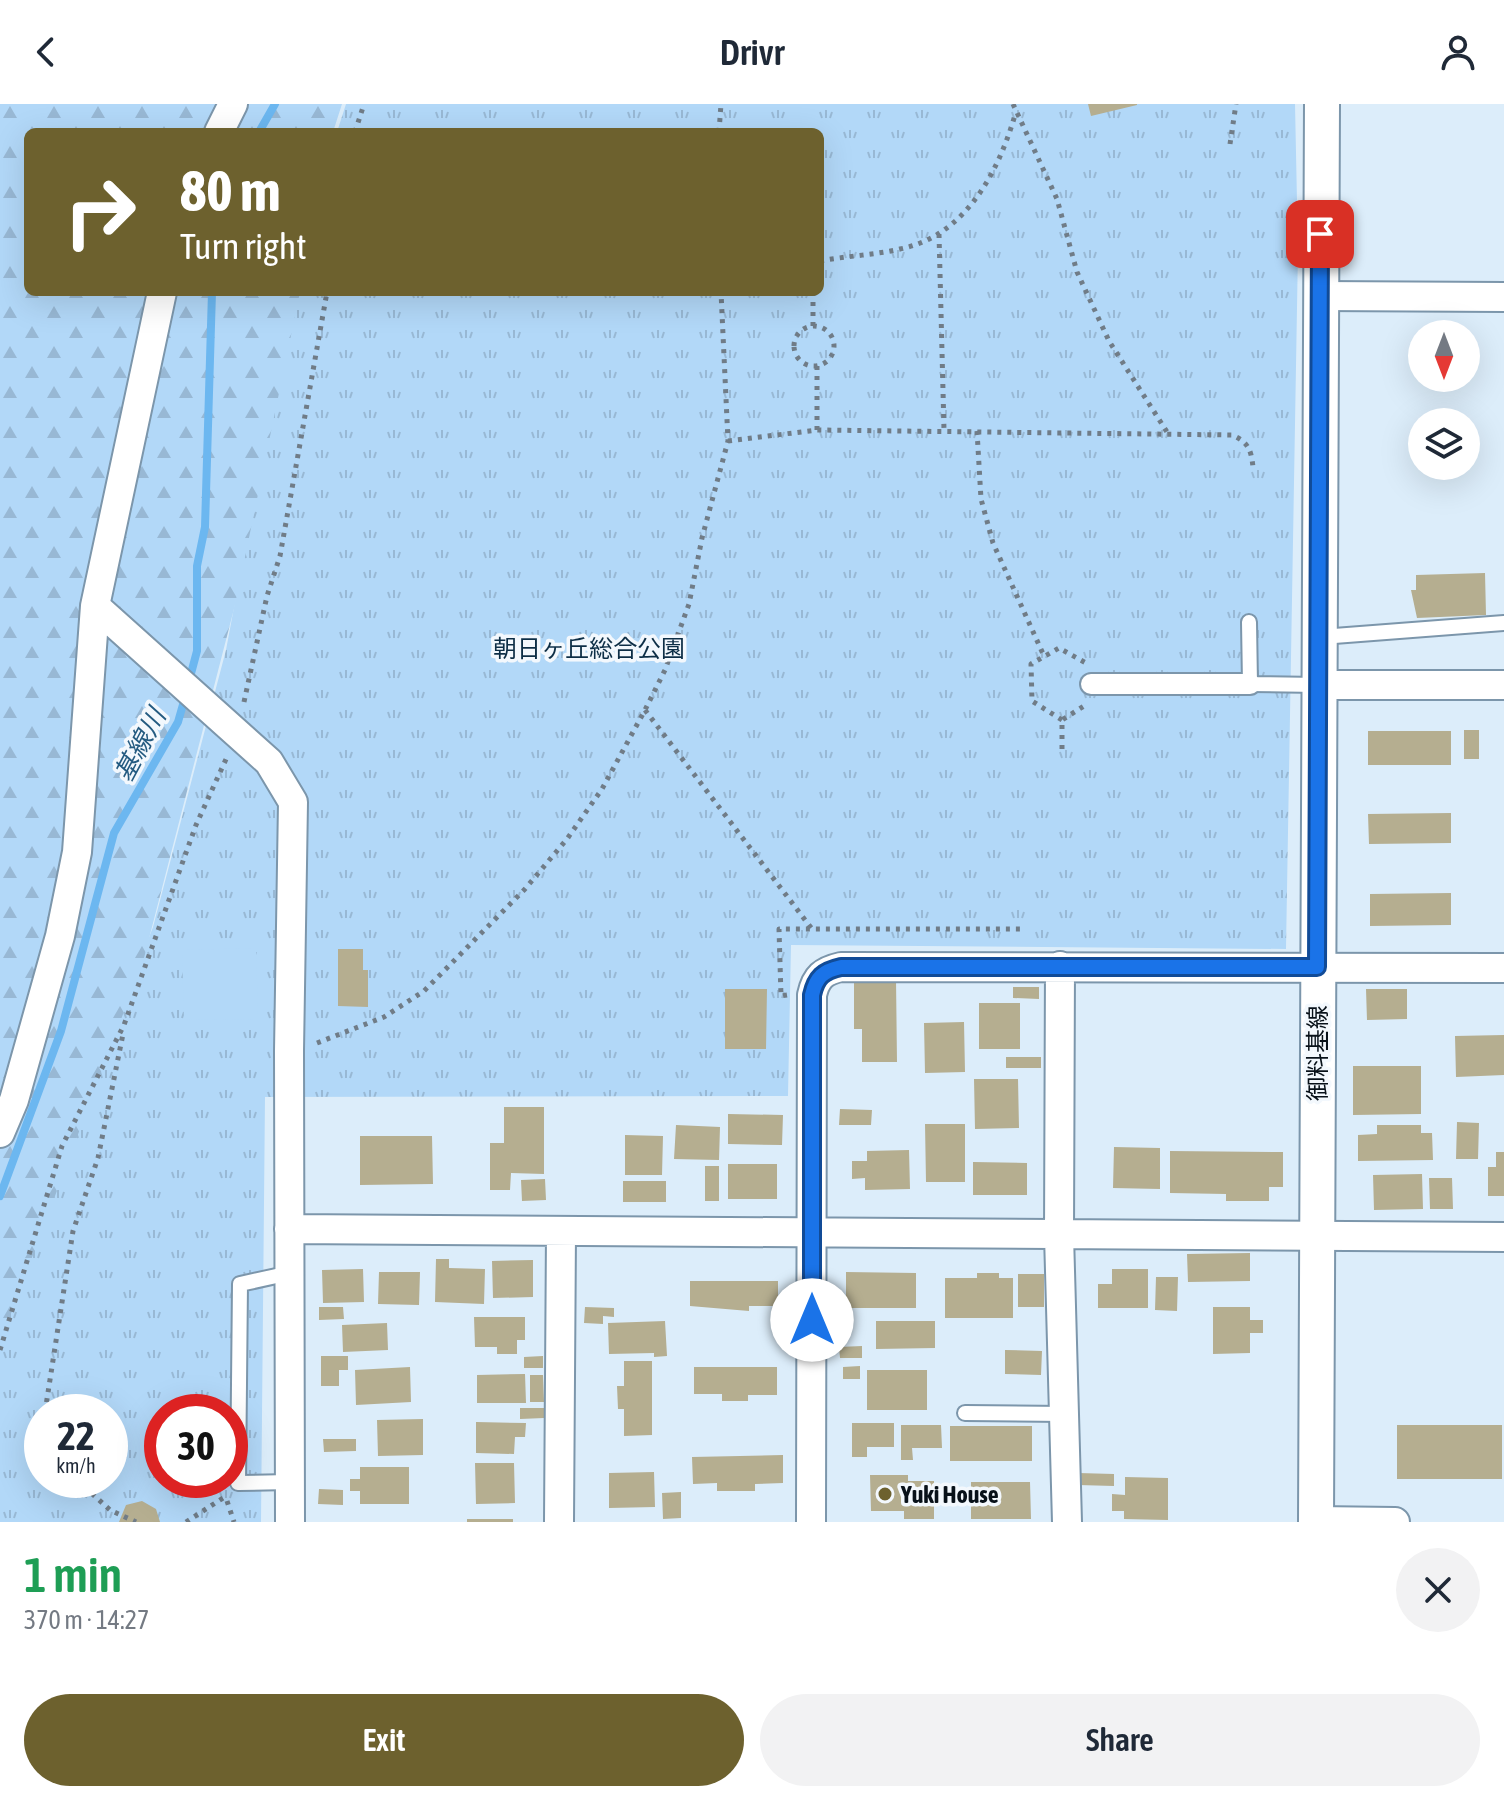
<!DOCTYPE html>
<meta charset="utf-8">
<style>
body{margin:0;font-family:"Asap Condensed","Noto Sans JP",sans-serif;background:#f2f2f3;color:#1f2937;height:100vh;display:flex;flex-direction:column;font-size:30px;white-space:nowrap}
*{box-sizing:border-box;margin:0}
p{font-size:26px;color:#747a83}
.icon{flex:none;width:44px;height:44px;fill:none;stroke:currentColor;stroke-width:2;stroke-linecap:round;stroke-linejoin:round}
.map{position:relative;height:1418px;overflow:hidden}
.side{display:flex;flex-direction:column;background:#fff;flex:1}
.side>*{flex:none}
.hud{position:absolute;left:24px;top:24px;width:800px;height:168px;border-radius:12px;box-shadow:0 8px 32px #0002;background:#6d612e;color:#fff;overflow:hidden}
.needle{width:52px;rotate:180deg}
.controls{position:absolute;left:1408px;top:216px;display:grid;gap:16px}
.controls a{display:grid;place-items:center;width:72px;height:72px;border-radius:50%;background:#fff;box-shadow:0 8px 32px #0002;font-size:40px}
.speed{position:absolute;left:24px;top:1290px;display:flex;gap:16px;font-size:40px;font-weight:700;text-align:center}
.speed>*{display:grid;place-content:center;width:104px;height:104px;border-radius:50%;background:#fff;box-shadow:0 8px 32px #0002;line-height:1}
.speed small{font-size:20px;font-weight:400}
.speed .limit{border:12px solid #d22;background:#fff;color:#111}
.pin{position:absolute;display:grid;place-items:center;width:68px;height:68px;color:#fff;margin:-34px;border-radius:16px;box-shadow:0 4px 12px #0006}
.me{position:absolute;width:88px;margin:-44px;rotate:0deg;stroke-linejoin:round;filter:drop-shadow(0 0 6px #0008)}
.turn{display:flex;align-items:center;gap:28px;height:168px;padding:0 24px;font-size:36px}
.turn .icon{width:104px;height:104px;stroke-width:2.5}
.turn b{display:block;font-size:56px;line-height:68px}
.round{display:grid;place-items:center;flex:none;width:84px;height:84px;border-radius:42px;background:#f2f2f3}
.headline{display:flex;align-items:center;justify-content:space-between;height:136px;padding:0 24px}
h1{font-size:48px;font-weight:600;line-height:60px;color:#1e9e55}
.button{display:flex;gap:16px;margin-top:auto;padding:16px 24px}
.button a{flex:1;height:92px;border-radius:48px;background:#6d612e;color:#fff;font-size:32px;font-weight:600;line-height:92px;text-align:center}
.button a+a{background:#f2f2f3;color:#1f2937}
header{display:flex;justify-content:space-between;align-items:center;height:104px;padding:0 24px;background:#fff;font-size:36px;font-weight:600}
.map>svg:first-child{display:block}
.grass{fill:url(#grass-tufts);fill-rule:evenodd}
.forest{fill:url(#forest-firs)}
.pitch{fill:#b2d8f8}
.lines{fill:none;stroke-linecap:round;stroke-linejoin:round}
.stream{stroke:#6cb7f0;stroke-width:8}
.building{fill:#b5ae90}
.service-casing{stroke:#7c96ab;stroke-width:18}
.pedestrian-casing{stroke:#7c96ab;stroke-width:24}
.minor-casing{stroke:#7c96ab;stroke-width:32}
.tertiary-casing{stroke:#7c96ab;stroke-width:38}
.path{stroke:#707c87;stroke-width:5;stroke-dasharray:4 6;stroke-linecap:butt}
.service{stroke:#fff;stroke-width:14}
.pedestrian{stroke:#fff;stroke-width:20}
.minor{stroke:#fff;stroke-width:28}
.tertiary{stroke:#fff;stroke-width:34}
.route-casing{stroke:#114b97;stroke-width:20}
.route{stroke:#1a73e8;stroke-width:14}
.poi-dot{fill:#6d612e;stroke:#f3f8fd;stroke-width:3}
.labels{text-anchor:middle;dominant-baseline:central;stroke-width:7;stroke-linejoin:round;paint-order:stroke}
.park-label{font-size:24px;fill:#0d2e46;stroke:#f3f8fd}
.street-label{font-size:24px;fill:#081119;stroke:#f3f8fd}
.poi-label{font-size:24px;font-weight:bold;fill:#081119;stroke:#f3f8fd;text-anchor:start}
.water-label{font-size:26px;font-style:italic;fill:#245b81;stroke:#f3f8fd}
</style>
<header><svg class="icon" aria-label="back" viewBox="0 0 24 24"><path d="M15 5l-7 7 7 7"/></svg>Drivr<svg class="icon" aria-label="person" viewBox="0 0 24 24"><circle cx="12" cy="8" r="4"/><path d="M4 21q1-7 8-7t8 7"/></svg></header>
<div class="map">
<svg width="1504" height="1418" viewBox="0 0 1504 1418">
<defs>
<pattern id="grass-tufts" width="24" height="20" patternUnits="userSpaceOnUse" patternTransform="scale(2)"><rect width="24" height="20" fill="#b2d8f8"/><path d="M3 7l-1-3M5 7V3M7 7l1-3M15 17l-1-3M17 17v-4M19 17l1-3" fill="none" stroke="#98b8d4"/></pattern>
<pattern id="forest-firs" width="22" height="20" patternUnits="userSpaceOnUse" patternTransform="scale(2)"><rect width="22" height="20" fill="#b2d8f8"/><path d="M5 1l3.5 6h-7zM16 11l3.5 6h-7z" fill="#98b8d4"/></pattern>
</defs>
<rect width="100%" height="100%" fill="#dcedfa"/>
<path class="grass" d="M 346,0 L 1295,0 L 1298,146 L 1286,845 L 791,841 L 788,992 L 265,993 L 261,1418 L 0,1418 L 0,1215 L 153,823 L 226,546 L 293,188 L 820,188 L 820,28 L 337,28 ZM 42,1308 L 110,1308 L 110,1376 L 42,1376 ZM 162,1308 L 230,1308 L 230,1376 L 162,1376 Z"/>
<path class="forest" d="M 0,0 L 342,0 L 333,28 L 28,28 L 28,188 L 300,188 L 235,501 L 144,854 L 0,1239 Z"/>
<path class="pitch" d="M 256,844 L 258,915 L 184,916 L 182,846 Z"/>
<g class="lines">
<path class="stream" d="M 259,28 L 275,0
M 189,577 L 197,547 L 197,462 L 205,423 L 212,188
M 0,1092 L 61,927 L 114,729 L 178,618 L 186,590"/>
</g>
<path class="building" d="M 1088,0 L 1137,0 L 1137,1 L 1091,12 Z
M 1485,469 L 1486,511 L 1417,514 L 1411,486 L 1416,486 L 1416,471 Z
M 1464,626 L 1479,626 L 1479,655 L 1464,655 Z
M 1368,627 L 1451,627 L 1451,661 L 1368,661 Z
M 1451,709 L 1451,739 L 1369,740 L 1368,710 Z
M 1451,789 L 1451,821 L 1370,822 L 1370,790 Z
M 338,845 L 363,845 L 363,866 L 368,866 L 368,903 L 338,902 Z
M 896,875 L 897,958 L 862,958 L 862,925 L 854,925 L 854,876 Z
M 1013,883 L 1039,883 L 1039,895 L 1013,894 Z
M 725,885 L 767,885 L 766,945 L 725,945 Z
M 1366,885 L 1407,885 L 1407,915 L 1367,916 Z
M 979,899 L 1020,899 L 1020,945 L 979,945 Z
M 964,918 L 965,968 L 925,969 L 924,919 Z
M 1504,931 L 1504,971 L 1456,973 L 1455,932 Z
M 1006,953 L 1041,953 L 1041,964 L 1006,964 Z
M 1353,962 L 1421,962 L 1421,1010 L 1353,1011 Z
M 974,975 L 1018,975 L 1019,1024 L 975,1025 Z
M 504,1003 L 544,1003 L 544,1070 L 511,1069 L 510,1086 L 490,1086 L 490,1039 L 504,1039 Z
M 840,1005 L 872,1006 L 871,1021 L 839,1021 Z
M 728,1010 L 783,1011 L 782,1041 L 728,1040 Z
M 1457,1018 L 1479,1019 L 1478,1055 L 1456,1055 Z
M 925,1020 L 965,1020 L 965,1078 L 926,1078 Z
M 676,1021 L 720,1023 L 719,1056 L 674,1055 Z
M 1377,1021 L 1421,1021 L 1421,1029 L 1432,1029 L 1433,1056 L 1358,1057 L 1358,1031 L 1377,1030 Z
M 625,1031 L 663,1032 L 662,1071 L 625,1071 Z
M 360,1032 L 432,1032 L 433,1080 L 360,1081 Z
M 1114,1043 L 1160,1044 L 1160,1085 L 1113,1084 Z
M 909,1046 L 910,1085 L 865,1086 L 865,1074 L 852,1075 L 852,1057 L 867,1057 L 867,1047 Z
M 1170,1047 L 1283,1048 L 1283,1083 L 1269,1083 L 1269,1097 L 1226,1097 L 1226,1090 L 1170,1089 Z
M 1496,1048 L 1504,1048 L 1504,1092 L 1488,1092 L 1488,1063 L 1496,1063 Z
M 973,1058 L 1027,1059 L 1027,1091 L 973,1091 Z
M 728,1060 L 777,1060 L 777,1095 L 728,1095 Z
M 705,1062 L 719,1062 L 719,1097 L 705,1097 Z
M 1422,1070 L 1423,1105 L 1374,1106 L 1373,1071 Z
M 1429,1074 L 1452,1074 L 1453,1105 L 1430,1105 Z
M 545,1075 L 546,1096 L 522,1097 L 521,1076 Z
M 623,1077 L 666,1077 L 666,1098 L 623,1098 Z
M 1250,1149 L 1250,1177 L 1188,1178 L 1187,1150 Z
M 436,1155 L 449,1155 L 449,1164 L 485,1165 L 484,1200 L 435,1198 Z
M 533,1156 L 533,1193 L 493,1194 L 492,1157 Z
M 363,1165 L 364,1198 L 323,1199 L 322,1166 Z
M 1112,1165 L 1148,1165 L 1148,1204 L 1098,1204 L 1098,1180 L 1112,1180 Z
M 379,1168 L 420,1168 L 419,1201 L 378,1200 Z
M 846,1168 L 916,1169 L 916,1204 L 846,1204 Z
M 977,1169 L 999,1169 L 999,1174 L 1013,1174 L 1013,1214 L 945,1214 L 945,1174 L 977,1174 Z
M 1018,1170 L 1044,1170 L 1044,1203 L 1018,1203 Z
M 1156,1173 L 1178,1173 L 1177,1207 L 1155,1206 Z
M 690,1177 L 778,1177 L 778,1202 L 749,1202 L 749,1207 L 690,1202 Z
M 319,1203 L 343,1203 L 344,1215 L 319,1216 Z
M 585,1203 L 614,1204 L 614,1213 L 603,1212 L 603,1220 L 584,1219 Z
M 1213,1203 L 1250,1203 L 1250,1216 L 1263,1216 L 1263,1229 L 1250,1229 L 1250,1249 L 1213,1250 Z
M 474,1213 L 525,1213 L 525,1236 L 517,1236 L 517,1250 L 497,1250 L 497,1243 L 475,1243 Z
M 665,1217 L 667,1252 L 654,1253 L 654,1249 L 609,1250 L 608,1219 Z
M 876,1217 L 935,1217 L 935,1244 L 876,1245 Z
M 387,1219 L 388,1246 L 343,1248 L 342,1221 Z
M 862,1242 L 862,1254 L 840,1254 L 839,1243 Z
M 1005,1246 L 1042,1247 L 1041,1271 L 1005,1270 Z
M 321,1252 L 348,1252 L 348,1266 L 339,1266 L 339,1282 L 321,1282 Z
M 543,1252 L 543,1264 L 524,1264 L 524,1253 Z
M 624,1257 L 652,1257 L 652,1331 L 624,1332 L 624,1305 L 618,1305 L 617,1282 L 624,1282 Z
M 860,1262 L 860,1275 L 843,1275 L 843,1263 Z
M 410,1263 L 411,1298 L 356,1301 L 355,1266 Z
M 694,1263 L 777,1263 L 777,1291 L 748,1291 L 748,1297 L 722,1297 L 722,1290 L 694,1290 Z
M 867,1266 L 927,1266 L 927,1306 L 867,1306 Z
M 525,1270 L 526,1299 L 477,1299 L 477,1271 Z
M 530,1271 L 543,1271 L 544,1298 L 530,1298 Z
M 520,1304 L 544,1304 L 544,1314 L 520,1315 Z
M 423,1315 L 423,1351 L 378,1352 L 377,1316 Z
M 476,1318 L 526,1319 L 525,1333 L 515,1333 L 514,1350 L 476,1349 Z
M 852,1319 L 894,1319 L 894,1343 L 867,1343 L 867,1353 L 852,1353 Z
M 901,1321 L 941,1321 L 942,1344 L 912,1344 L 913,1356 L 901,1356 Z
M 1397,1321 L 1502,1321 L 1502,1375 L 1397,1375 Z
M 950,1322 L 1032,1322 L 1032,1357 L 950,1357 Z
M 323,1335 L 356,1335 L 356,1347 L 324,1348 Z
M 783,1351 L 783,1379 L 755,1380 L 755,1387 L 717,1387 L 717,1379 L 693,1380 L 692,1353 Z
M 475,1359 L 514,1359 L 515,1399 L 476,1400 Z
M 360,1363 L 409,1363 L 409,1400 L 360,1400 L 360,1387 L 350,1387 L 350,1375 L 360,1375 Z
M 654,1368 L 655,1403 L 609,1404 L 609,1369 Z
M 1078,1369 L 1114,1370 L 1114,1382 L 1078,1381 Z
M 870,1371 L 908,1371 L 908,1377 L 934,1377 L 934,1415 L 904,1415 L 904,1407 L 871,1407 Z
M 1125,1373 L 1168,1374 L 1168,1416 L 1124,1415 L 1124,1407 L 1112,1407 L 1112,1390 L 1125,1391 Z
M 971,1378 L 1030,1378 L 1031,1415 L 971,1415 Z
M 319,1385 L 343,1386 L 343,1401 L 318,1400 Z
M 681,1388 L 681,1414 L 663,1415 L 662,1389 Z
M 142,1397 L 156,1405 L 160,1418 L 119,1418 L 126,1401 Z
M 467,1415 L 513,1415 L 513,1418 L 467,1418 Z"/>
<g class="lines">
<g class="service-casing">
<path id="service" d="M 1249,518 L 1250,580 L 1318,581
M 1321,533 L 1504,519
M 290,1169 L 240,1180 L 238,1379 L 290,1378
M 965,1309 L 1065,1310"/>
</g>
<g class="pedestrian-casing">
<path id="pedestrian" d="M 1091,580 L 1250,580"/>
</g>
<g class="minor-casing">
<path id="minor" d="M 219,28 L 233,0
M 1319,192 L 1504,193
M 95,502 L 269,658 L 293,698 L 289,947 L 290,1418
M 1318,581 L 1504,581
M 1060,862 L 1059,1131 L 1067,1418
M 0,1029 L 14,996 L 60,832 L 77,748 L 95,502 L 162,188
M 289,1125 L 1504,1133
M 1316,1417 L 1395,1418
M 559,1418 L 561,1129
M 811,1418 L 812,891 C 816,873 823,867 841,863 L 1504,864"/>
</g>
<g class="tertiary-casing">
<path id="tertiary" d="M 1316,1418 L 1322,0"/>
</g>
<path class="path" d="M 1013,0 L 1057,95 L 1077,168 L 1109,237 L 1167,328
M 355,28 L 364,0
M 719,28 L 721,0
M 1230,40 L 1236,0
M 939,130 L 944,326
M 820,157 C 846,152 874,151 900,145 C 965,132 998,69 1015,11
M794 242a20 20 0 1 1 40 0a20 20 0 1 1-40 0Z
M 813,222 L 813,188
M 817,262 L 817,326
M 977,327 L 981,395 L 993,439 L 1044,552
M 728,337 L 817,326 L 1232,331 C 1248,338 1251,345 1253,363
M 244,598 L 267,492 L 280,452 L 327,188
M 645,606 L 812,825
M 1062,616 L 1032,597 L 1031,560 L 1059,544 L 1086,559
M 1062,645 L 1062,616 L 1084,602
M 787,891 L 781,892 L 779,825 L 1024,825
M 317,939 L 384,913 L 424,887 L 525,785 L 567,735 L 602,685 L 645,606 L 665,566 L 689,500 L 702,434 L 728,337 L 721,188
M 0,1246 L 62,1042 L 124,921 L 196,721 L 227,653
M 45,1308 L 73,1127 L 98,1054 L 123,930
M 77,1376 L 110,1406 L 136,1418
M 227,1397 L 234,1418
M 186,1418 L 223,1394"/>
<use href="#service" class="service"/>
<use href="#pedestrian" class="pedestrian"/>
<use href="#minor" class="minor"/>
<use href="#tertiary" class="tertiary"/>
</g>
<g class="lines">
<g class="route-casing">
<path id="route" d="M 812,1216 L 812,891 C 816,873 823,867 841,863 L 1317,863 L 1320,130"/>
</g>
<use href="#route" class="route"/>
</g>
<circle class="poi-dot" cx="885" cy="1390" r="8"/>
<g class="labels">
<g class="park-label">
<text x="589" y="544">朝日ヶ丘総合公園</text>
</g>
<g class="street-label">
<text transform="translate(1317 949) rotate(-90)">御料基線</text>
</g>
<g class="poi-label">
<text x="901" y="1390">Yuki House</text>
</g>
<g class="water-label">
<text transform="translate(140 641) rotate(-62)">基線川</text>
</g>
</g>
</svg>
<div class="controls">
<a><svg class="needle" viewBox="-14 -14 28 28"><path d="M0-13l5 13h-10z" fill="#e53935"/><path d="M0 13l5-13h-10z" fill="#747a83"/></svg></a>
<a><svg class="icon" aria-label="layers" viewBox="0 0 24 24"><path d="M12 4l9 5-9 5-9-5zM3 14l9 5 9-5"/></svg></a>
</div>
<div class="speed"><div>22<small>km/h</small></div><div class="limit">30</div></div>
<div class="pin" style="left:1320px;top:130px;background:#d93025"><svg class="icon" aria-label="arrive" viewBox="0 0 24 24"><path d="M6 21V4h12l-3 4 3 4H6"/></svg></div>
<svg class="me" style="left:812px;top:1216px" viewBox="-20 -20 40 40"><circle r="19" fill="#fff"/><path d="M0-13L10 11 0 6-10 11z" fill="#1a73e8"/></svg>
<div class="hud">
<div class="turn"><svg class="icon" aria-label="right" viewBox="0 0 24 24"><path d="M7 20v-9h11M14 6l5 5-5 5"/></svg><div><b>80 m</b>Turn right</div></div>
</div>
</div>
<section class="side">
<div class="headline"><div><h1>1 min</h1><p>370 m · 14:27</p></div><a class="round"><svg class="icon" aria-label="close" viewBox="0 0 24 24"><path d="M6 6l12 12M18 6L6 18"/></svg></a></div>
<div class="button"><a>Exit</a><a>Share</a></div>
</section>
